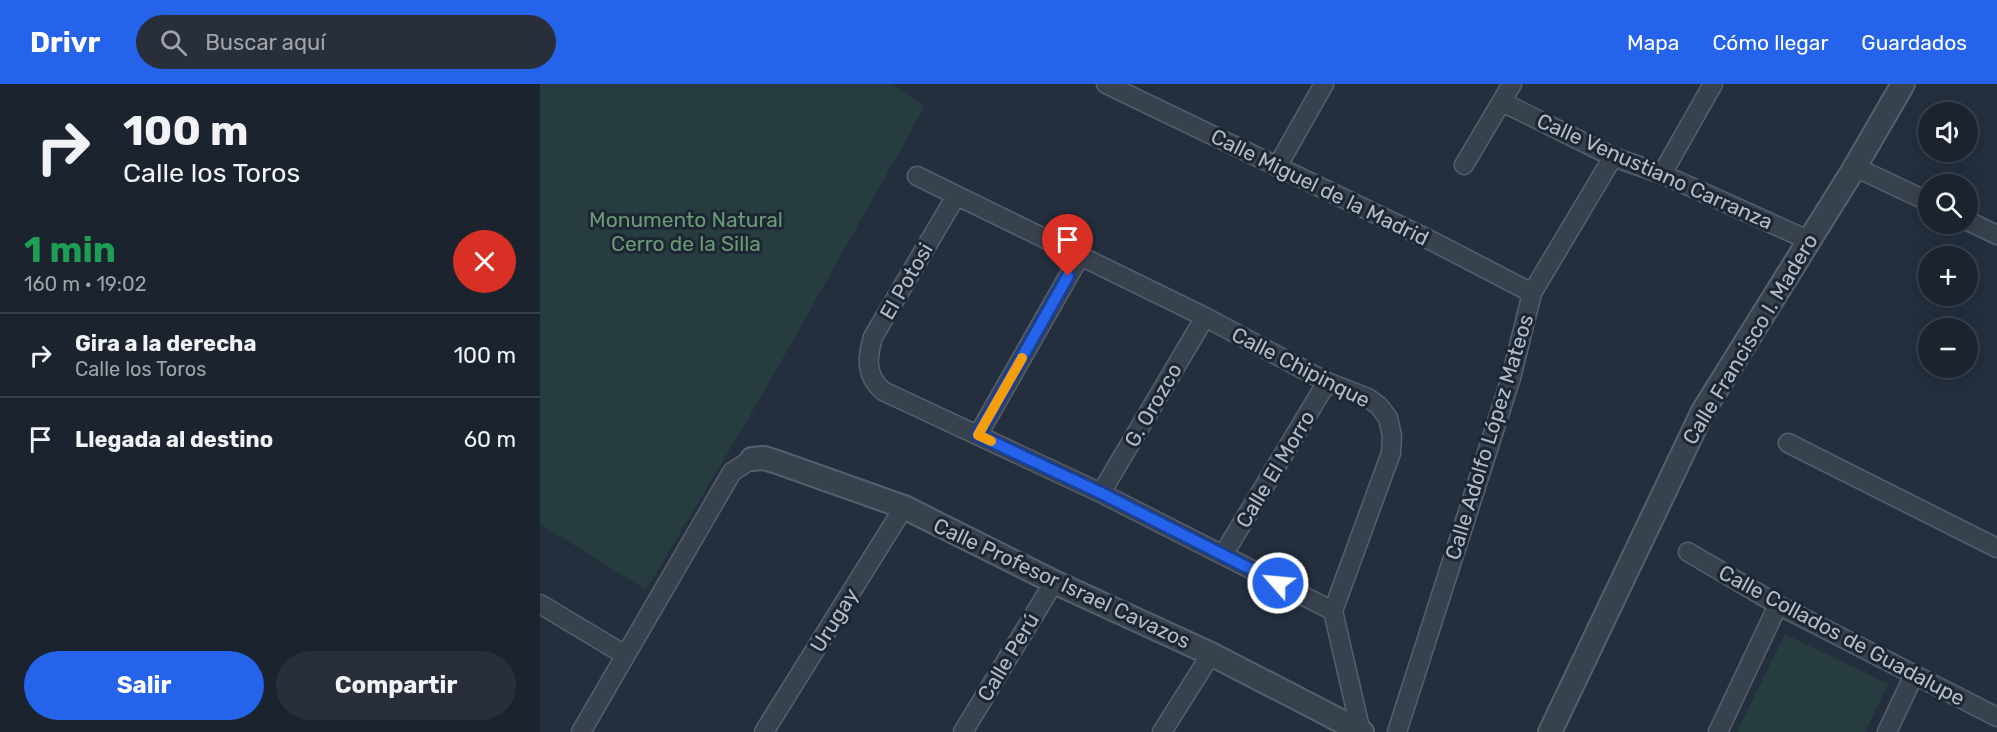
<!DOCTYPE html>
<html lang="es">
<meta charset="utf-8">
<style>
body{margin:0;font-family:Rubik,sans-serif;background:#282f3a;color:#f1f3f6;height:100vh;display:flex;flex-direction:column;font-size:22px;white-space:nowrap}
*{box-sizing:border-box;margin:0}
p{font-size:20px;color:#a0a4aa}
.icon{flex:none;width:33px;height:33px;fill:none;stroke:currentColor;stroke-width:2;stroke-linecap:round;stroke-linejoin:round}
.map{position:relative;flex:1;overflow:hidden}
.side{display:flex;flex-direction:column;background:#1b232e;width:540px}
.side>*{flex:none}
.banner{background:#1b232e;color:#f1f3f6;overflow:hidden}
.fabs{position:absolute;left:1378px;top:18px;display:grid;gap:12px}
.fabs a{display:grid;place-items:center;width:60px;height:60px;border-radius:50%;background:#1b232e;box-shadow:0 6px 24px #0002,0 0 0 2px #39404a;font-size:30px}
.pin{position:absolute;display:grid;place-items:center;width:51px;height:51px;color:#fff;margin:-62px -26px;border-radius:50% 50% 50% 0;rotate:-45deg;box-shadow:0 0 6px #0007}
.pin .icon{rotate:45deg}
.me{position:absolute;width:66px;margin:-33px;rotate:297deg;stroke-linejoin:round;filter:drop-shadow(0 0 4px #0008)}
.turn{display:flex;align-items:center;gap:21px;height:126px;padding:0 24px;font-size:27px}
.turn .icon{width:78px;height:78px;stroke-width:2.5}
.turn b{display:block;font-size:42px;line-height:51px}
.round{display:grid;place-items:center;flex:none;width:63px;height:63px;border-radius:32px;background:#282f3a}
.headline{display:flex;align-items:center;justify-content:space-between;height:102px;padding:0 24px}
h1{font-size:36px;font-weight:700;line-height:45px;color:#1e9e55}
.cta{display:flex;gap:12px;margin-top:auto;padding:12px 24px}
.cta a{flex:1;height:69px;border-radius:36px;background:#2563eb;color:#fff;font-size:24px;font-weight:700;line-height:69px;text-align:center}
.cta a+a{background:#282f3a;color:#f1f3f6}
ul{padding:0;list-style:none}
li{display:flex;align-items:center;gap:18px;height:84px;padding:0 24px;border-top:2px solid #39404a}
li div{flex:1}
li b{display:block;font-size:22px}
li em{font-style:normal}
header{display:flex;align-items:center;gap:36px;box-sizing:border-box;height:84px;padding:0 30px;background:#2563eb;color:#fff}
header strong{font-size:28px}
nav{display:flex;gap:33px;margin-inline-start:auto;font-size:21px}
.search{width:420px;height:54px;background:#282f3a;display:flex;align-items:center;gap:15px;box-sizing:border-box;padding:0 21px;border-radius:33px;color:#a0a4aa;font-size:22px}
main{display:flex;flex:1;min-height:0}
.map>svg:first-child{display:block}
.green{fill:#263c3f}
.lines{fill:none;stroke-linecap:round;stroke-linejoin:round}
.minor-casing{stroke:#565f6c;stroke-width:21}
.tertiary-casing{stroke:#565f6c;stroke-width:26}
.minor{stroke:#38414e;stroke-width:18}
.tertiary{stroke:#38414e;stroke-width:22}
.route-casing{stroke:#184099;stroke-width:15}
.route{stroke:#2563eb;stroke-width:10}
.slow{stroke:#f59e0b;stroke-width:10}
.labels{text-anchor:middle;dominant-baseline:central;stroke-width:6;stroke-linejoin:round;paint-order:stroke}
.street-label{font-size:21px;fill:#b4bcc9;stroke:#1d2633}
.park-label{font-size:21px;fill:#6b9a76;stroke:#1d2633}
</style>
<header>
<strong>Drivr</strong>
<div class="search"><svg class="icon" aria-label="search" viewBox="0 0 24 24"><circle cx="10" cy="10" r="6"/><path d="M15 15l6 6"/></svg>Buscar aquí</div>
<nav><a>Mapa</a><a>Cómo llegar</a><a>Guardados</a></nav>
</header>
<main>
<section class="side">
<div class="banner">
<div class="turn"><svg class="icon" aria-label="right" viewBox="0 0 24 24"><path d="M7 20v-9h11M14 6l5 5-5 5"/></svg><div><b>100 m</b>Calle los Toros</div></div>
</div>
<div class="headline"><div><h1>1 min</h1><p>160 m · 19:02</p></div><a class="round" style="background:#d93025;color:#fff"><svg class="icon" aria-label="close" viewBox="0 0 24 24"><path d="M6 6l12 12M18 6L6 18"/></svg></a></div>
<ul>
<li><svg class="icon" aria-label="right" viewBox="0 0 24 24"><path d="M7 20v-9h11M14 6l5 5-5 5"/></svg><div><b>Gira a la derecha</b><p>Calle los Toros</p></div><em>100 m</em></li>
<li><svg class="icon" aria-label="arrive" viewBox="0 0 24 24"><path d="M6 21V4h12l-3 4 3 4H6"/></svg><div><b>Llegada al destino</b></div><em>60 m</em></li>
</ul>
<div class="cta"><a>Salir</a><a>Compartir</a></div>
</section>
<div class="map">
<svg width="1457" height="648" viewBox="0 0 1457 648">
<rect width="100%" height="100%" fill="#242f3e"/>
<path class="green" d="M 0,0 L 352,0 L 385,22 L 225,306 L 106,506 L 0,440 Z
M 1245,550 L 1348,600 L 1325,648 L 1197,648 Z"/>
<g class="lines">
<g class="minor-casing">
<path id="minor" d="M 566,0 L 894,158 L 992,209
M 962,18 L 1073,73 L 1122,90 L 1268,156
M 924,81 L 972,0
M 737,83 L 784,0
M 1315,83 L 1389,118
M 1122,90 L 1173,0
M 377,92 L 665,233 L 787,298 L 828,314 L 839,322 L 848,334 L 852,352 L 851,369 L 793,527 L 821,648
M 416,112 L 333,253 C 327,274 325,291 343,307 L 561,409 L 793,527
M 1428,137 L 1457,151
M 438,351 L 540,172
M 1248,359 L 1457,464
M 561,409 L 665,233
M 1148,468 L 1238,521 L 1457,633
M 683,471 L 787,298
M 0,520 L 85,571
M 41,648 L 192,388 L 212,375
M 224,648 L 364,423
M 423,648 L 514,498
M 622,648 L 671,570
M 857,648 L 971,294 L 992,209 L 1073,73
M 1178,648 L 1238,521
M 1347,648 L 1374,591"/>
</g>
<g class="tertiary-casing">
<path id="tertiary" d="M 212,375 L 224,374 L 237,378 L 364,423 L 514,498 L 671,570 L 822,648
M 1010,648 L 1163,327 L 1315,83 L 1363,0"/>
</g>
<use href="#minor" class="minor"/>
<use href="#tertiary" class="tertiary"/>
</g>
<g class="lines">
<g class="route-casing">
<path id="route" d="M 528,192 L 438,351 L 561,409 L 738,499"/>
</g>
<use href="#route" class="route"/>
<path class="slow" d="M 451,357 L 438,351 L 482,274"/>
</g>
<g class="labels">
<g class="street-label">
<text transform="translate(1115 87) rotate(24)">Calle Venustiano Carranza</text>
<text transform="translate(780 103) rotate(26)">Calle Miguel de la Madrid</text>
<text transform="translate(366 197) rotate(-60)">El Potosi</text>
<text transform="translate(1210 255) rotate(-59)">Calle Francisco I. Madero</text>
<text transform="translate(761 283) rotate(27)">Calle Chipinque</text>
<text transform="translate(613 321) rotate(-60)">G. Orozco</text>
<text transform="translate(949 353) rotate(-73)">Calle Adolfo López Mateos</text>
<text transform="translate(735 385) rotate(-59)">Calle El Morro</text>
<text transform="translate(522 499) rotate(25)">Calle Profesor Israel Cavazos</text>
<text transform="translate(294 536) rotate(-58)">Urugay</text>
<text transform="translate(1302 551) rotate(28)">Calle Collados de Guadalupe</text>
<text transform="translate(468 573) rotate(-59)">Calle Perú</text>
</g>
<g class="park-label">
<text x="146" y="135">Monumento Natural<tspan x="146" dy="24">Cerro de la Silla</tspan></text>
</g>
</g>
</svg>
<div class="fabs">
<a><svg class="icon" aria-label="sound" viewBox="0 0 24 24"><path d="M4 9h4l5-4v14l-5-4H4zM17 9q2 3 0 6"/></svg></a>
<a><svg class="icon" aria-label="search" viewBox="0 0 24 24"><circle cx="10" cy="10" r="6"/><path d="M15 15l6 6"/></svg></a>
<a>+</a>
<a>−</a>
</div>
<div class="pin" style="left:528px;top:192px;background:#d93025"><svg class="icon" aria-label="arrive" viewBox="0 0 24 24"><path d="M6 21V4h12l-3 4 3 4H6"/></svg></div>
<svg class="me" style="left:738px;top:499px" viewBox="-20 -20 40 40"><circle r="17" fill="#2563eb" stroke="#fff" stroke-width="3"/><path d="M0-11L8 9 0 5-8 9z" fill="#fff"/></svg>
</div>
</main>
